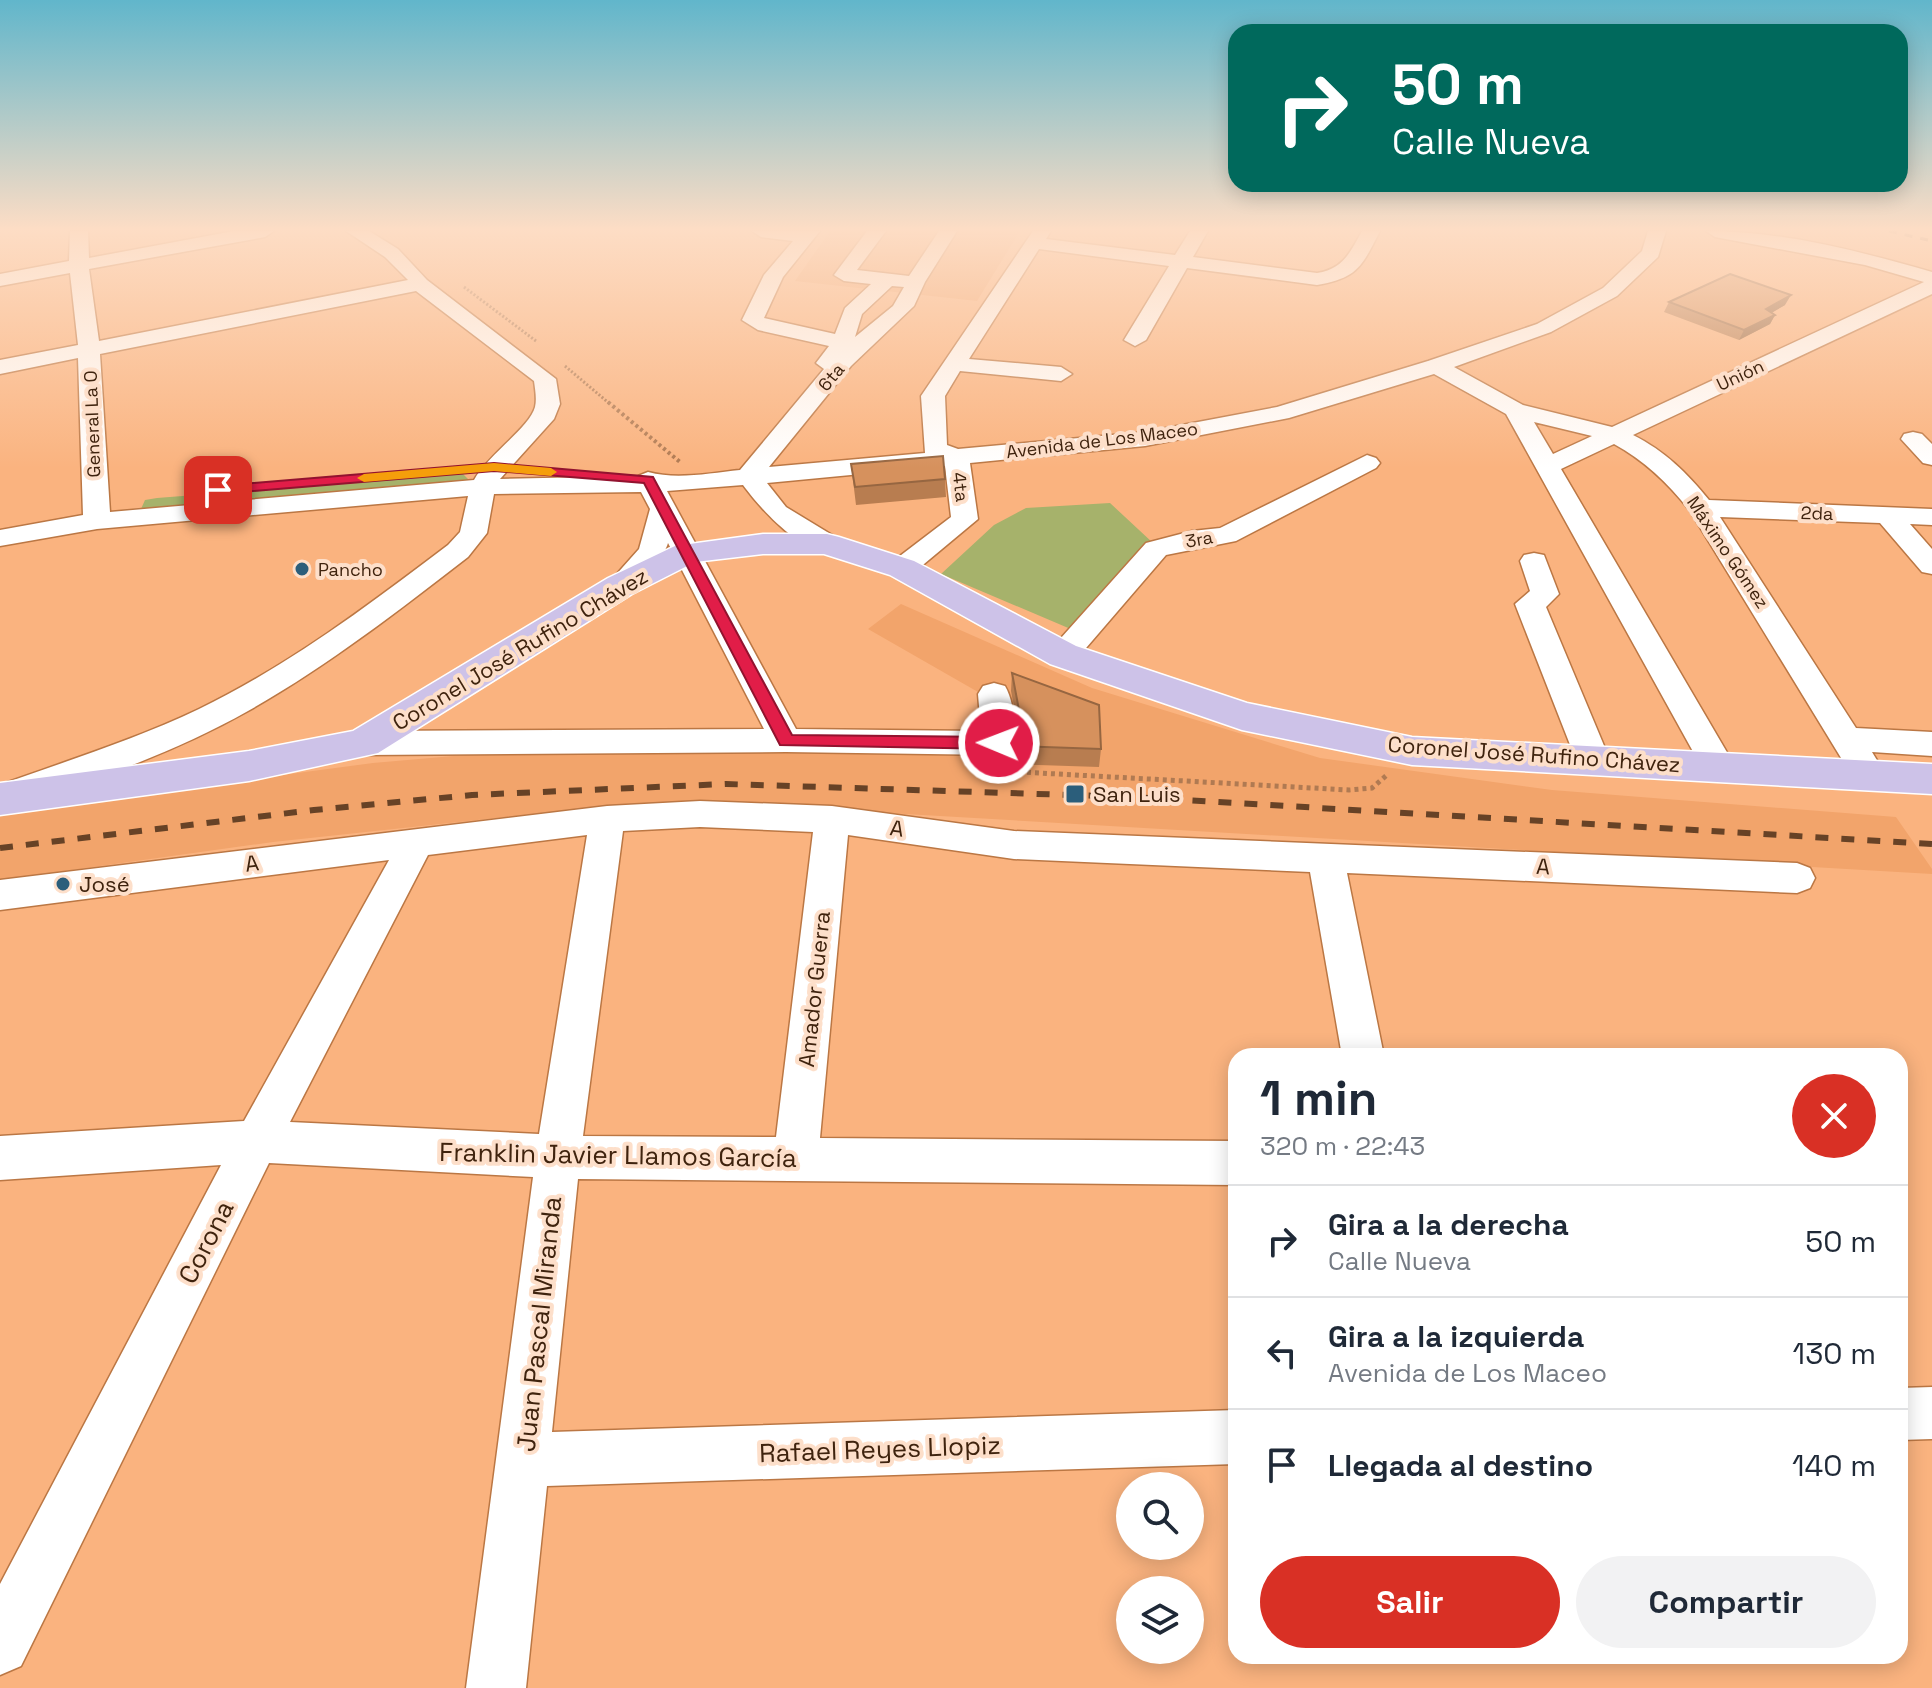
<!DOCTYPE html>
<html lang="es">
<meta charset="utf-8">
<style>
body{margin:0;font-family:"Space Grotesk",sans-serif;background:#f2f2f3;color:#1f2937;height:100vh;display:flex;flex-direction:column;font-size:30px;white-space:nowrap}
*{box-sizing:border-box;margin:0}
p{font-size:26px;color:#747a83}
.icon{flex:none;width:44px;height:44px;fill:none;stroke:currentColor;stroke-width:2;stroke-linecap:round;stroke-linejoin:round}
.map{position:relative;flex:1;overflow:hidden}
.sheet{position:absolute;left:1228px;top:1048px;width:680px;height:616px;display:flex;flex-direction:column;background:#fff;border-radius:24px;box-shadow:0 4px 20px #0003}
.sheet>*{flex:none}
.banner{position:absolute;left:1228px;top:24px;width:680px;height:168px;border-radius:24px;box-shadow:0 4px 20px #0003;background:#00695c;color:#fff;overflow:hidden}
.tools{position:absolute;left:1116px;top:1472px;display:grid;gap:16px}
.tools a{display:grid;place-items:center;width:88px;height:88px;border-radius:50%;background:#fff;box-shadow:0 4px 20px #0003;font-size:40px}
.pin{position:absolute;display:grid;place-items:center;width:68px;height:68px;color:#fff;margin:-34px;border-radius:16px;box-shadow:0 4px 12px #0006}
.me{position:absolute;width:88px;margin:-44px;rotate:271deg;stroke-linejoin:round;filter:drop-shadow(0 0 6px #0008)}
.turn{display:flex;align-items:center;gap:28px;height:168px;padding:0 32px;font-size:36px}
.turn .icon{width:104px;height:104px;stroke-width:2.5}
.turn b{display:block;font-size:56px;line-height:68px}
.round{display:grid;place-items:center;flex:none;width:84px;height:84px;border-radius:42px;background:#f2f2f3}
.overview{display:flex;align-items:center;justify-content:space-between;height:136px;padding:0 32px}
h1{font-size:48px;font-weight:600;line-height:60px}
.primary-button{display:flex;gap:16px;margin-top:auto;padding:16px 32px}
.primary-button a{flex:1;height:92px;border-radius:48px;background:#d93025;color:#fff;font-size:32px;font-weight:600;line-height:92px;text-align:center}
.primary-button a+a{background:#f2f2f3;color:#1f2937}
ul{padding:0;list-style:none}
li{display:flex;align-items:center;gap:24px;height:112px;padding:0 32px;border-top:2px solid #e0e1e3}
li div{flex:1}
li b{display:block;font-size:30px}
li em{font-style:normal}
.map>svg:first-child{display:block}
.built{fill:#f2a46b}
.green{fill:#a6b26b}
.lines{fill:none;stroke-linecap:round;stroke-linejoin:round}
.minor-casing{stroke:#b74;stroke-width:3}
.major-casing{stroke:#fff;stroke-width:3}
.path-far2{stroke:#b07a52;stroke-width:3;stroke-dasharray:2 2;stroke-linecap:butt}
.path-far1{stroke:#b07a52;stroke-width:4;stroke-dasharray:3 3;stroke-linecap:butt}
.path{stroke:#b07a52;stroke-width:5;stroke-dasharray:4 4;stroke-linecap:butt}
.minor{fill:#fff;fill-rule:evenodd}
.major{fill:#cdc2e8;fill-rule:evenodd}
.rail-far1{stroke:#674226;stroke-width:3;stroke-dasharray:8 8;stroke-linecap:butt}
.rail{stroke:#674226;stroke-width:6;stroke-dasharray:13 13;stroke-linecap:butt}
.wall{fill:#b87d50}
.shaded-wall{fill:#966641}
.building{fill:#d6915d;stroke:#966641;stroke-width:2}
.route{fill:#e11d48;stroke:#92132f;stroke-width:2}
.slow{fill:#f59e0b}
.poi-dot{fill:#2b5e7b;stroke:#fddfca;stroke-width:3}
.labels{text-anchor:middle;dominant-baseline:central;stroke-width:8;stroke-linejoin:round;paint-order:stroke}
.far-street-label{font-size:18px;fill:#3f230e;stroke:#fddfca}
.far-poi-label{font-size:18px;fill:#3f230e;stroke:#fddfca;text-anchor:start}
.street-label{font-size:22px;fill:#3f230e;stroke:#fddfca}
.poi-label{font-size:22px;fill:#3f230e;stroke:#fddfca;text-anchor:start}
.near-street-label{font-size:26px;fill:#3f230e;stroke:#fddfca}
</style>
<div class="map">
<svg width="1932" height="1688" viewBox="0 0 1932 1688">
<rect width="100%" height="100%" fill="#fab37f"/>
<path class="built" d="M 830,231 L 1020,231 L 977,301 L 795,281 Z
M 901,604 L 1092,688 L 1320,758 L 1552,790 L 1896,817 L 1932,869 L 1932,874 L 717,803 L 580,809 L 273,842 L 0,880 L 0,812 L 373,763 L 465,755 L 856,747 L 983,748 L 978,692 L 868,629 Z"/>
<path class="green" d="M 463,474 L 469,480 L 463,484 L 141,509 L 145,500 L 157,498 Z
M 1110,503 L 1153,543 L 1073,630 L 941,574 L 994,525 L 1026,508 Z"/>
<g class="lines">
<g class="minor-casing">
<path id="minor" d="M 70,231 L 88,231 L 89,258 L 234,231 L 274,231 L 265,237 L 89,269 L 99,341 L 408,280 L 385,257 L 346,231 L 369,231 L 398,249 L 427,280 L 556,379 L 560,404 L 554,419 L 500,479 L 638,476 L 648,472 C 677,480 710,473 740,470 L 824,369 L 816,363 L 829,346 L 758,330 L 742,320 L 764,275 L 793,241 L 761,237 L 752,231 L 820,231 L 783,277 L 764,318 L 835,334 L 845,308 L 871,284 L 844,281 L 834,275 L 867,231 L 886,231 L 857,270 L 909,276 L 939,231 L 957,231 L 925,282 L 914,306 L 851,366 L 769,467 L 925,453 L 921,396 L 1033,231 L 1051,231 L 1046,239 L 1175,255 L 1190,231 L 1208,231 L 1193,257 L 1317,273 C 1343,269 1350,253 1362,231 L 1380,231 C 1362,266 1358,278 1317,285 L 1187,268 L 1146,340 L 1135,346 L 1124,340 L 1169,266 L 1039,249 L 969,359 L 1061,367 L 1072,374 L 1061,381 L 960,371 L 945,396 L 947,445 L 958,449 L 1145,432 L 1277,407 L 1428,361 L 1537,324 L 1603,288 L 1642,251 L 1648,231 L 1666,231 L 1658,257 L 1617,296 L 1551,332 L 1454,367 L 1523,405 L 1612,427 L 1924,282 L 1865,265 L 1715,237 L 1706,231 C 1782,231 1859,251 1932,272 L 1932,294 L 1633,435 C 1665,451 1687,473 1709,500 L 1932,509 L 1932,525 L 1910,524 L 1932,549 L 1932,574 L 1922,572 L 1880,523 L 1720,517 L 1856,728 L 1932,732 L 1932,756 L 1872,752 L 1886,775 L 1881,784 L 1869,787 L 1857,784 L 1690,511 C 1668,483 1645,461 1614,444 L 1561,469 L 1735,766 L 1730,775 L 1718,778 L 1706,775 L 1506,414 L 1434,374 L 1289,418 L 1145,446 L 970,463 L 978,519 L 912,574 L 902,576 L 892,574 L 888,568 L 892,562 L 951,517 L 945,466 L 767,483 L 786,507 L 837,538 L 841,544 L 837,550 C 803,558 761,509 743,485 L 667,491 L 796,729 L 981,731 L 978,694 L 983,686 L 994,683 L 1005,686 C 1014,701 1019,737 1011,751 L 999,755 L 786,752 L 364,755 L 352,751 L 347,743 L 352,735 L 364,731 L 764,729 L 668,543 C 665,555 641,586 630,592 C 624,596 616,594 610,592 L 606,586 L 639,549 L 650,509 L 641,492 L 494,494 L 487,533 L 468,557 C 397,612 326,667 248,711 C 177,751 95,781 17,805 L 5,801 L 0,792 L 5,783 C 70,760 136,739 199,709 C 288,666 369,605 448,545 L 460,532 L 468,496 L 97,529 L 0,546 L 0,530 L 83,515 L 78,358 L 0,374 L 0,360 L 78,345 L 70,273 L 0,286 L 0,274 L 69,261 ZM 892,286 L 904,287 L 893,306 L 855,337 L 862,314 ZM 416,291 L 534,381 C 535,389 537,399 535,407 C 530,427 487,456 474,480 L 110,512 L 100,354 ZM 1534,422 L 1592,436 L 1553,454 Z
M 1913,432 L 1922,434 L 1932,444 L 1932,465 L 1923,463 L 1901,439 L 1904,434 Z
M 1367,455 L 1376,458 L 1380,463 L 1376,468 L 1236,541 L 1166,555 L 1074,662 L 1063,665 L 1052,662 L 1048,655 L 1052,648 L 1146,543 L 1192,531 L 1220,528 Z
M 1534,553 L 1544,555 L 1559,594 L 1546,607 L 1610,760 L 1605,768 L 1593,772 L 1581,768 L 1576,760 L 1515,604 L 1530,591 L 1520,561 L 1524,555 Z
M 700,801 L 832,806 L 1014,831 L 1797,863 L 1810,868 L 1815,878 L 1810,888 L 1797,893 L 1347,873 L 1384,1056 L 1342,1056 L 1310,872 L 1014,859 L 848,835 L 820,1138 L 1236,1141 L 1236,1185 L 578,1179 L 552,1432 L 1236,1410 L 1236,1464 L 547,1486 L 526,1688 L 466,1688 L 533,1177 L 269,1163 L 21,1666 L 0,1675 L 0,1584 L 221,1165 L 0,1180 L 0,1136 L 244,1121 L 389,860 L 0,910 L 0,880 L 607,806 ZM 700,827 L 813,832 L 776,1137 L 583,1136 L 623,831 ZM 587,835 L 539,1134 L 290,1122 L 428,855 Z
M 1932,1387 L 1932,1439 L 1900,1440 L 1900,1388 Z"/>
</g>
<g class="major-casing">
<path id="major" d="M 763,534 L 827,534 L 839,537 L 914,561 L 1076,646 L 1247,703 L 1412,737 L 1932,764 L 1932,794 L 1412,765 L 1242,730 L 1050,664 L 890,575 L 824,554 L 763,554 L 695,562 L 632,594 L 378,753 L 249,781 L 0,815 L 0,783 L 249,751 L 353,731 L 608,578 L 675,546 Z"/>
</g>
<path class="path-far2" d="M 464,287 L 536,341
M 565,366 L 610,404"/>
<path class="path-far1" d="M 608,402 L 680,462"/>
<path class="path" d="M 1003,771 L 1349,790 L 1372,788 L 1388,774"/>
<use href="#minor" class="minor"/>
<use href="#major" class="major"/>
<path class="rail-far1" d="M 1889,231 L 1932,241"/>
<path class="rail" d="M 0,848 L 314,810 L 472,795 L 726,784 L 1133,797 L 1932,844"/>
</g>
<path class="wall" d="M 1669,302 L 1785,305 L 1771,313 L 1775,315 L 1770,324 L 1739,340 L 1664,312 Z
M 851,464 L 945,479 L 946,497 L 856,505 Z
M 1012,673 L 1101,749 L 1099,767 L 1012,764 L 1013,746 L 1017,722 L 1011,691 Z"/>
<path class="shaded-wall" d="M 1791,295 L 1785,305 L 1761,319 L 1766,309 Z
M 1775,315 L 1770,324 L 1739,340 L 1744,330 Z"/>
<path class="building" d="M 1730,274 L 1791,295 L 1766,309 L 1775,315 L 1744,330 L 1669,302 Z
M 943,456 L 945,479 L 855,487 L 851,464 Z
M 1012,673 L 1099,705 L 1101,749 L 1013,746 L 1019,710 Z"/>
<linearGradient id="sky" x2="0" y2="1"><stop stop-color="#61b6cb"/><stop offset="0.49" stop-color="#fdddc5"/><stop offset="1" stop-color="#fdddc5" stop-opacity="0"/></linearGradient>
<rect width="1932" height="468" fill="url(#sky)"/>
<path class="route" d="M 494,463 L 653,477 L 792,735 L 999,737 L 1007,743 L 999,749 L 780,745 L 644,483 L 494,471 L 218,494 L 211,490 L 218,486 Z"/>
<path class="slow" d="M 494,463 L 551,468 L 557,472 L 551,476 L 494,471 L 364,482 L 357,478 L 364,474 Z"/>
<g class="poi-dot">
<circle cx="302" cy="569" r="8"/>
<rect x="1065" y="784" width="20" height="20" rx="4"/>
<circle cx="63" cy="884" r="8"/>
</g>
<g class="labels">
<g class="far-street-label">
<text transform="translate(1740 375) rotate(-25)">Unión</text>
<text transform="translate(831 377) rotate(-50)">6ta</text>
<text transform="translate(92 424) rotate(-92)">General La O</text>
<text transform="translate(1102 440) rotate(-7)">Avenida de Los Maceo</text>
<text transform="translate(961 487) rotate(83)">4ta</text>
<text transform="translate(1817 513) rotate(2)">2da</text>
<text transform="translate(1199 539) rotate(-10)">3ra</text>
<text transform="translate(1728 552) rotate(56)">Máximo Gómez</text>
</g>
<g class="far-poi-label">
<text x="318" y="569">Pancho</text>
</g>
<g class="street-label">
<text transform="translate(520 649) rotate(-31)">Coronel José Rufino Chávez</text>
<text transform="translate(1534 754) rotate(4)">Coronel José Rufino Chávez</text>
<text transform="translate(897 828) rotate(8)">A</text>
<text transform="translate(252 863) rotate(-7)">A</text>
<text transform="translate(1543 866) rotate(3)">A</text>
<text transform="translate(814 989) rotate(-84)">Amador Guerra</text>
</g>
<g class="poi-label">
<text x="1093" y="794">San Luis</text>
<text x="79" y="884">José</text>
</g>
<g class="near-street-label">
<text transform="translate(618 1155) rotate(1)">Franklin Javier Llamos García</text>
<text transform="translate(206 1242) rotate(-63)">Corona</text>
<text transform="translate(539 1324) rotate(-84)">Juan Pascal Miranda</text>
<text transform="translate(880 1449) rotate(-2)">Rafael Reyes Llopiz</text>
</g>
</g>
</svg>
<div class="tools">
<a><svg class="icon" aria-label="search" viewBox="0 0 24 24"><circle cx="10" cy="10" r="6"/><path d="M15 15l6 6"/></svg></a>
<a><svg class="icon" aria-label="layers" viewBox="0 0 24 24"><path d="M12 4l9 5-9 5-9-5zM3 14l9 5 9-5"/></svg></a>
</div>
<div class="pin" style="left:218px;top:490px;background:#d93025"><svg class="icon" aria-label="arrive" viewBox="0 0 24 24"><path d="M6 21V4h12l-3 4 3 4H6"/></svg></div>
<svg class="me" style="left:999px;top:743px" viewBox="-20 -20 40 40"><circle r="17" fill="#e11d48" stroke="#fff" stroke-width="3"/><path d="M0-11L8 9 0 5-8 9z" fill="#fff"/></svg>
<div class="banner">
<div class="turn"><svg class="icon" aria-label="right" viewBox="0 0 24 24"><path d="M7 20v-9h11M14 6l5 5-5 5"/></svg><div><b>50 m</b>Calle Nueva</div></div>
</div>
<section class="sheet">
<div class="overview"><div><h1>1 min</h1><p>320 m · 22:43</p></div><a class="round" style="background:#d93025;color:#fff"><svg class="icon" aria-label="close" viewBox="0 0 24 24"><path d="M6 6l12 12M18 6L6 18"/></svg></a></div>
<ul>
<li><svg class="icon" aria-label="right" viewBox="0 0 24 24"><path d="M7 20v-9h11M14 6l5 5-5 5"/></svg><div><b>Gira a la derecha</b><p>Calle Nueva</p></div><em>50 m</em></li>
<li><svg class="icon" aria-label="left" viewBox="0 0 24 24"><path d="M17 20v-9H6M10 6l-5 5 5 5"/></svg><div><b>Gira a la izquierda</b><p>Avenida de Los Maceo</p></div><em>130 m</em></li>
<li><svg class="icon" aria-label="arrive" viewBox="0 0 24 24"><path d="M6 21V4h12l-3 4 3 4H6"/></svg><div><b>Llegada al destino</b></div><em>140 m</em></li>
</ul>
<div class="primary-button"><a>Salir</a><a>Compartir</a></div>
</section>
</div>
